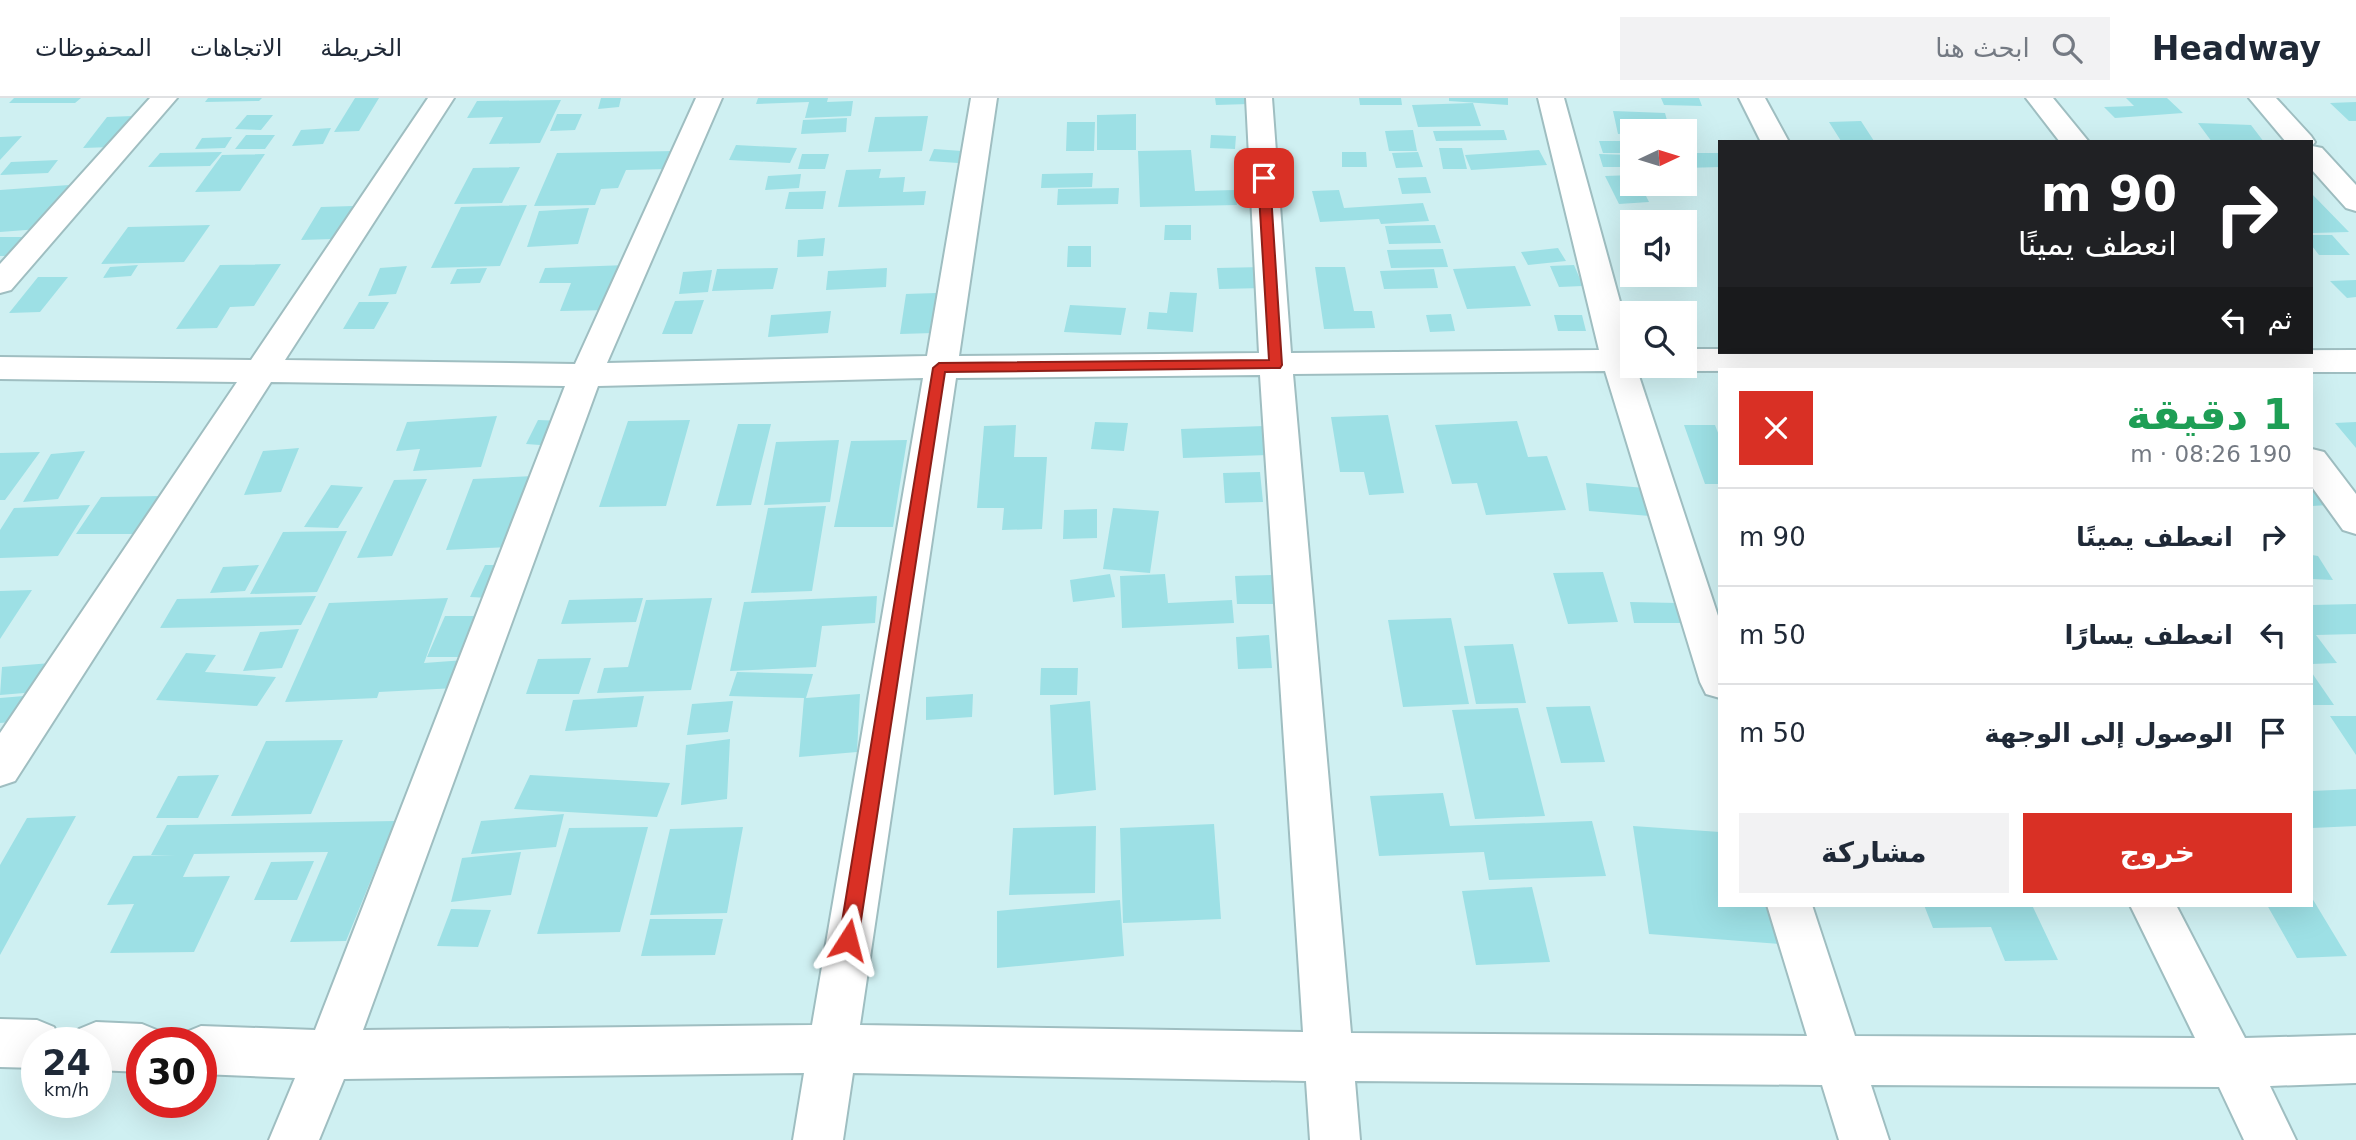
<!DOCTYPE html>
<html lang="ar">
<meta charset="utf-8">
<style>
body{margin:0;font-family:"DejaVu Sans",Vazirmatn,sans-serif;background:#f2f2f3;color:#1f2937;direction:rtl;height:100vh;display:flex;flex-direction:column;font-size:26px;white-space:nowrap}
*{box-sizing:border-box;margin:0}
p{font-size:23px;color:#747a83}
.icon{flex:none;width:38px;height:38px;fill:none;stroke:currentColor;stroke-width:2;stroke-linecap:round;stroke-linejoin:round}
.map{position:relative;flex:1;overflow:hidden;direction:ltr}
.drawer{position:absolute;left:1718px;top:270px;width:595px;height:539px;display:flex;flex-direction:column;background:#fff;border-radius:0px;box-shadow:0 7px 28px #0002;direction:rtl}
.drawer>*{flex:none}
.banner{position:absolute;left:1718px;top:42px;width:595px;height:214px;border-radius:0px;box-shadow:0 7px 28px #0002;direction:rtl;background:#202124;color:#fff;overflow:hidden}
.needle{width:46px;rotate:86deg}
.fabs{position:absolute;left:1620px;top:21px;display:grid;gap:14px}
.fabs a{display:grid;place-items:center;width:77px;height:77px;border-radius:0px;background:#fff;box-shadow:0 7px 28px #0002;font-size:35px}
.speed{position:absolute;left:21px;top:929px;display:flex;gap:14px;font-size:35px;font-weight:700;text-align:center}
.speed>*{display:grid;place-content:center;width:91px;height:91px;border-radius:50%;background:#fff;box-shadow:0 7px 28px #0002;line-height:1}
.speed small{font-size:18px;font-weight:400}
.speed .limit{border:10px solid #d22;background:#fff;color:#111}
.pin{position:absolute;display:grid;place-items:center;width:60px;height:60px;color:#fff;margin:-30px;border-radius:14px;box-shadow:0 4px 10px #0006}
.me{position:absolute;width:77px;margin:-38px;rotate:9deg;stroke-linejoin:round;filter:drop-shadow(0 0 5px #0008)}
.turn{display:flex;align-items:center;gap:24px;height:147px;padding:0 21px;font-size:32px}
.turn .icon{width:91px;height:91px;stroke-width:2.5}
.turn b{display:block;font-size:49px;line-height:60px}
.then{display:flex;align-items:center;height:66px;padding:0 21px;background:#0003;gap:14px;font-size:26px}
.round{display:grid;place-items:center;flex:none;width:74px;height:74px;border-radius:0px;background:#f2f2f3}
.headline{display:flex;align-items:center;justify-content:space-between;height:119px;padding:0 21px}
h1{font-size:42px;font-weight:800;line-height:52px;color:#1e9e55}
.primary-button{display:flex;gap:14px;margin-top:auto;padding:14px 21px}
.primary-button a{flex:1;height:80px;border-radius:0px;background:#d93025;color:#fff;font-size:28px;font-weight:800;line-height:80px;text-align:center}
.primary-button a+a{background:#f2f2f3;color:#1f2937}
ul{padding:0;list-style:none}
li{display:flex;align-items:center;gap:21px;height:98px;padding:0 21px;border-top:2px solid #e0e1e3}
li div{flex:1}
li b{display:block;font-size:26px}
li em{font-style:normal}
header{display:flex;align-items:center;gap:42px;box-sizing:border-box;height:98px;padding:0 35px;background:#fff;border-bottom:2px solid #e0e1e3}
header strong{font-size:33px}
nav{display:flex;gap:38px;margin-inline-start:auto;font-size:24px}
.search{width:490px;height:63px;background:#f2f2f3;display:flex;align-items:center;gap:18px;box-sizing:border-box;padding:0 24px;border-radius:0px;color:#747a83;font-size:26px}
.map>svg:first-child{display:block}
.building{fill:#9de0e5}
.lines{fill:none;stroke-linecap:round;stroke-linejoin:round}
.street-casing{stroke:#9fbec1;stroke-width:4}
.street{fill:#fff;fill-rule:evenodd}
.route{fill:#d93025;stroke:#8d1f18;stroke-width:2}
</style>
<header>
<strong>Headway</strong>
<div class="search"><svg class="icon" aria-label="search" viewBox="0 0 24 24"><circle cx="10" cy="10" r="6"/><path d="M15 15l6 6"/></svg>ابحث هنا</div>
<nav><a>الخريطة</a><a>الاتجاهات</a><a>المحفوظات</a></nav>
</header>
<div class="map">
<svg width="2356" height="1042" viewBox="0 0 2356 1042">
<rect width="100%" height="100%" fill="#cff0f2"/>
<path class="building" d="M 14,0 L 81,0 L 75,5 L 9,5 Z
M 208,0 L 262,0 L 259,3 L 205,4 Z
M 355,0 L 379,0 L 359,33 L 334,34 Z
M 601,0 L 621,0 L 619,9 L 598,11 Z
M 758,0 L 828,0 L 827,4 L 853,3 L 851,18 L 805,20 L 809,4 L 756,6 Z
M 1215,0 L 1248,0 L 1249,6 L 1216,7 Z
M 1359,0 L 1401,0 L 1402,7 L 1360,7 Z
M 1449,0 L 1508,0 L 1508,7 L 1449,3 Z
M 1661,0 L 1699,0 L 1702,8 L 1664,7 Z
M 2126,0 L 2167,0 L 2183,15 L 2115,20 L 2104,9 L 2134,8 Z
M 561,2 L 540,45 L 489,46 L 503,19 L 467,20 L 477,3 Z
M 2356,4 L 2356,23 L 2349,23 L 2330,5 Z
M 1473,5 L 1481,28 L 1418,29 L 1412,7 Z
M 1613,13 L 1665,15 L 1670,33 L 1618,36 Z
M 557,16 L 582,16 L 575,32 L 550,33 Z
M 1136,16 L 1136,52 L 1097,52 L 1097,17 Z
M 247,17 L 273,17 L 261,32 L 235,31 Z
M 133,18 L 111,49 L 83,50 L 107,19 Z
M 928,18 L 922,53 L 868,54 L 875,19 Z
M 847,20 L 846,34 L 801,36 L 803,22 Z
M 1861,23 L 1874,43 L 1841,43 L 1829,24 Z
M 1067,24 L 1095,24 L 1094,53 L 1066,53 Z
M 2198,25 L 2251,27 L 2264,44 L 2212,44 Z
M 331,30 L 323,46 L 292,48 L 301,32 Z
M 1413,32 L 1417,53 L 1389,53 L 1385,33 Z
M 1504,32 L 1507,42 L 1436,43 L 1433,33 Z
M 246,37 L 275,37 L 265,51 L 235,51 Z
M 1211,37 L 1236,38 L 1235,51 L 1210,50 Z
M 22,38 L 0,62 L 0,39 Z
M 232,39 L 225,50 L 195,51 L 202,40 Z
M 1599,43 L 1621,43 L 1625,55 L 1603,55 Z
M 736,47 L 797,50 L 790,65 L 729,62 Z
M 1439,50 L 1462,50 L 1467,71 L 1443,71 Z
M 934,51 L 962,53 L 958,65 L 929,63 Z
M 1191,52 L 1195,93 L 1235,92 L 1237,107 L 1140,109 L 1138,53 Z
M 1539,52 L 1547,67 L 1471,72 L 1465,57 Z
M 676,53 L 670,71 L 626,72 L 618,90 L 601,91 L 595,107 L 534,108 L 557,55 Z
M 222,54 L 210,68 L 148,69 L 160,55 Z
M 1342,54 L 1366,54 L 1367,69 L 1342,69 Z
M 1418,54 L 1423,69 L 1396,70 L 1392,55 Z
M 1685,55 L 1718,55 L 1720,69 L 1685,70 Z
M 265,56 L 240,93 L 195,94 L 222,57 Z
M 802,56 L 829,56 L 825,71 L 798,71 Z
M 1599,56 L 1629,57 L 1633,69 L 1603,69 Z
M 58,62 L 48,75 L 0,77 L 11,64 Z
M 520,69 L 502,105 L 454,106 L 473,70 Z
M 881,71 L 879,80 L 905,79 L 903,94 L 926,93 L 924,107 L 838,109 L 846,72 Z
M 1093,75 L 1092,89 L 1041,90 L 1042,76 Z
M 801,76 L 799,90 L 765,92 L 768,78 Z
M 1633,77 L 1633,86 L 1640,86 L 1649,104 L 1619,106 L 1605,78 Z
M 1426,79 L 1431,95 L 1402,96 L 1398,80 Z
M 69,87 L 39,131 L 0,134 L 0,92 Z
M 1119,90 L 1118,106 L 1057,107 L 1058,91 Z
M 1339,92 L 1344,110 L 1423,105 L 1429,123 L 1381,126 L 1379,121 L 1320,124 L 1312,93 Z
M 826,93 L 823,111 L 785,111 L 789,94 Z
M 2312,96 L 2349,134 L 2312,135 Z
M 527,107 L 500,168 L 431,170 L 461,109 Z
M 353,108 L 334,141 L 301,142 L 321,109 Z
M 589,110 L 578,146 L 527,149 L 539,113 Z
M 210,127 L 184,164 L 101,166 L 128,129 Z
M 1165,127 L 1191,127 L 1191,142 L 1164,142 Z
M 1435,127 L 1441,145 L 1389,146 L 1385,128 Z
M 2312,137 L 2332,137 L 2350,157 L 2319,157 L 2312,148 Z
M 0,139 L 26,139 L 11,158 L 0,158 Z
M 825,140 L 823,158 L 797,159 L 798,142 Z
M 1068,148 L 1091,148 L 1091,169 L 1067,169 Z
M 1558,150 L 1566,163 L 1528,167 L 1521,154 Z
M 1443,151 L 1448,169 L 1391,170 L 1387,152 Z
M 281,166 L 254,208 L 230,209 L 217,230 L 176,231 L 220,167 Z
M 138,167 L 131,178 L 103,180 L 110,169 Z
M 627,167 L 611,212 L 560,213 L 571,185 L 539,185 L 545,170 Z
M 1574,167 L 1583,188 L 1559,189 L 1550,168 Z
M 407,168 L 396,196 L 368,198 L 380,170 Z
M 1515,168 L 1531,208 L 1467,211 L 1453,171 Z
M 1263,169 L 1265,190 L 1219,191 L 1217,170 Z
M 1315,169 L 1345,169 L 1354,213 L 1372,213 L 1375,230 L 1324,231 Z
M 487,170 L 480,185 L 450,186 L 457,171 Z
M 778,170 L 773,191 L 712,193 L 717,171 Z
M 887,170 L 886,189 L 826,192 L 828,173 Z
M 1434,171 L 1438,190 L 1384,191 L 1380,173 Z
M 712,172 L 708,194 L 679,196 L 683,174 Z
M 38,179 L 68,179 L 40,214 L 9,215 Z
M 2356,182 L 2356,199 L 2347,200 L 2330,183 Z
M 1170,194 L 1197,195 L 1193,234 L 1147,231 L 1149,214 L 1167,215 Z
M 937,195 L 933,235 L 900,236 L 906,196 Z
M 704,202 L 692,236 L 662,236 L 675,203 Z
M 359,204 L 389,204 L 374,231 L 343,231 Z
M 1685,206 L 1696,233 L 1685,233 L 1685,215 L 1644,215 L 1640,208 Z
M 1070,207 L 1126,210 L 1121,237 L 1064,234 Z
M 831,213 L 828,235 L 768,239 L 771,217 Z
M 1451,216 L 1455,233 L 1430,234 L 1426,217 Z
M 1554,217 L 1582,217 L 1586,233 L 1558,233 Z
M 1388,317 L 1404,395 L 1369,397 L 1364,374 L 1340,374 L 1331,319 Z
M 497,318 L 481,369 L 413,373 L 420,351 L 396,353 L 407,324 Z
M 538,322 L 565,323 L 554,348 L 526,346 Z
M 690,322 L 666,408 L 599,409 L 628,323 Z
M 1517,323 L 1528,359 L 1547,358 L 1566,412 L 1486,417 L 1477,385 L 1452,386 L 1435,327 Z
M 1095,324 L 1128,325 L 1124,353 L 1091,351 Z
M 2356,324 L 2356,350 L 2335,325 Z
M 738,326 L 771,326 L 751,407 L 716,408 Z
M 1016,327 L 1014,359 L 1047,359 L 1042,431 L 1002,432 L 1004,410 L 977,410 L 984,328 Z
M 1684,327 L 1715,327 L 1720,340 L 1720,386 L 1705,386 Z
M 1264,328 L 1268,357 L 1183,360 L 1181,331 Z
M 839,342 L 830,404 L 764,407 L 776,344 Z
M 907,342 L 893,429 L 834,429 L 851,343 Z
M 299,350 L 281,394 L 244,397 L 263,353 Z
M 85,353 L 58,401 L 23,404 L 51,356 Z
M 40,354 L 5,402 L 0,402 L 0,355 Z
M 1260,374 L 1263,404 L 1225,405 L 1223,375 Z
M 533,378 L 509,449 L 446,452 L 473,381 Z
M 427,381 L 392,458 L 357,460 L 394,382 Z
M 1586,385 L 1645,390 L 1650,418 L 1589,413 Z
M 331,387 L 363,389 L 338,430 L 304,429 Z
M 2312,387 L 2328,407 L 2312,408 Z
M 161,398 L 137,436 L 76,436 L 101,399 Z
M 90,407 L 58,458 L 0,460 L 0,432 L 14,410 Z
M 826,408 L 812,493 L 751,495 L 768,410 Z
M 1113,410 L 1159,413 L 1150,475 L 1103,471 Z
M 1097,411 L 1097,440 L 1063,441 L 1064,412 Z
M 347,433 L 317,494 L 250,496 L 283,434 Z
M 2312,457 L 2318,458 L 2333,482 L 2312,481 Z
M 259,467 L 245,493 L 210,495 L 223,469 Z
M 485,467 L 505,467 L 490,500 L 470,499 Z
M 1603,474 L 1618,524 L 1568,526 L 1553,475 Z
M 1110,476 L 1115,499 L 1073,504 L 1070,482 Z
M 1165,476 L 1168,505 L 1232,502 L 1234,525 L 1122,530 L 1120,478 Z
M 1272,477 L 1275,506 L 1237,506 L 1235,478 Z
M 32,492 L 0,541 L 0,493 Z
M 316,498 L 301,527 L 160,530 L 177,501 Z
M 877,498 L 875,525 L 822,528 L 816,569 L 730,573 L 744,504 Z
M 448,500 L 424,565 L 465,562 L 456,590 L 379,594 L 377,600 L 285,604 L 329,505 Z
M 643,500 L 636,524 L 561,526 L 569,502 Z
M 712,500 L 691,592 L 597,595 L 604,570 L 628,569 L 646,502 Z
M 1630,504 L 1677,505 L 1683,525 L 1634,525 Z
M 2356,506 L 2356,536 L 2316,537 L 2337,565 L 2312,566 L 2312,507 Z
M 445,518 L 486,518 L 470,559 L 427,559 Z
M 1451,520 L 1469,606 L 1403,609 L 1388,522 Z
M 299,531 L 282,570 L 243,573 L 260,534 Z
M 1269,537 L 1272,570 L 1238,571 L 1236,539 Z
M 1513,546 L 1526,605 L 1476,606 L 1464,548 Z
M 186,555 L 216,557 L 205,574 L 276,579 L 257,608 L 156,602 Z
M 591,560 L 579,596 L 526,596 L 538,561 Z
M 51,565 L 36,594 L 0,597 L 2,569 Z
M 1041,570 L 1078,570 L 1077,597 L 1040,597 Z
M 737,574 L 813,576 L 806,600 L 860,596 L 857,654 L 799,659 L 804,600 L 729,598 Z
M 2312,575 L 2334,607 L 2312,607 Z
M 973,596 L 972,619 L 926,622 L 926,599 Z
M 36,597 L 23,623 L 0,625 L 0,600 Z
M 644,598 L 637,629 L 565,633 L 573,602 Z
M 733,603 L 728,634 L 687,637 L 692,606 Z
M 1090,603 L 1096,692 L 1054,697 L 1050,607 Z
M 1590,608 L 1605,664 L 1561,665 L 1546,609 Z
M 1518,610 L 1545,718 L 1475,721 L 1452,612 Z
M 2330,618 L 2356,618 L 2356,657 Z
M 730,641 L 727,701 L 681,707 L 686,647 Z
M 343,642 L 311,716 L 231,718 L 266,643 Z
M 219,677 L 198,720 L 156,720 L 178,678 Z
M 530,677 L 670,685 L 657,719 L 514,711 Z
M 2356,691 L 2356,728 L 2312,730 L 2312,693 Z
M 1443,695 L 1450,728 L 1592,723 L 1606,778 L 1489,782 L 1484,754 L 1379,758 L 1370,698 Z
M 564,716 L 556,749 L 471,756 L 481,723 Z
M 76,718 L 0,857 L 0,767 L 27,720 Z
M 395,723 L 346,843 L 290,844 L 328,754 L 194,756 L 183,779 L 230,778 L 194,854 L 110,855 L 134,806 L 107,807 L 133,758 L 175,757 L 151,757 L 167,727 Z
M 1214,726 L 1221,821 L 1123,825 L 1120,730 Z
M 1096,728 L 1095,795 L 1009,797 L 1013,730 Z
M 1633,728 L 1720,734 L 1720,807 L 1772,807 L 1781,846 L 1649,836 Z
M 648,729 L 620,834 L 537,836 L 569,730 Z
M 743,729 L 727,815 L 650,817 L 670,731 Z
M 521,754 L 511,797 L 451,804 L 462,760 Z
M 314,763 L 297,802 L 254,802 L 271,764 Z
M 1532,789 L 1550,864 L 1476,867 L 1462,793 Z
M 2312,800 L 2347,858 L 2297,860 L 2267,807 L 2312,807 Z
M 1120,802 L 1124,858 L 997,870 L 997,813 Z
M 1924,807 L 2032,807 L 2058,862 L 2005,863 L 1991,829 L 1933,830 Z
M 451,811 L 491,812 L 478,849 L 437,848 Z
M 650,821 L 723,821 L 715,857 L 641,858 Z"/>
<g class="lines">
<g class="street-casing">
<path id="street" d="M 150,0 L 177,0 L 11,192 L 0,195 L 0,166 Z
M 428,0 L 454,0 L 285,262 L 575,266 L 696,0 L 722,0 L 607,265 L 927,258 L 971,0 L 997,0 L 959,258 L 1259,255 L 1246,0 L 1272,0 L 1291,255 L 1599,252 L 1538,0 L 1564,0 L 1633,251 L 1633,268 L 1646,268 L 1637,272 L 1720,524 L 1720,600 L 1706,596 L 1700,584 L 1605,273 L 1293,276 L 1351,935 L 1807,938 L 1767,807 L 1812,807 L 1855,938 L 2195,940 L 2130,807 L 2176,807 L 2245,940 L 2356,937 L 2356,985 L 2270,988 L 2296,1042 L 2244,1042 L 2219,989 L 1871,987 L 1889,1042 L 1839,1042 L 1822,987 L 1355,983 L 1360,1042 L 1310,1042 L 1306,983 L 853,975 L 843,1042 L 793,1042 L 804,975 L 344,981 L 319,1042 L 269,1042 L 295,980 L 201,976 L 201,945 L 180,945 L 184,935 L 201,928 L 315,932 L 565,288 L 271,284 L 15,683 L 0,688 L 0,635 L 237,284 L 0,281 L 0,259 L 251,262 ZM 1260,277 L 1303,934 L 860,927 L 956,280 ZM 923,280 L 812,927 L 363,932 L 598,288 Z
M 1739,0 L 1765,0 L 1789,44 L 1761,44 Z
M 2026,0 L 2053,0 L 2089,44 L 2060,44 Z
M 2249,0 L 2276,0 L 2311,38 L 2315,44 L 2312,48 L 2322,50 L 2356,87 L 2356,113 L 2346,110 L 2312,72 L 2312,44 L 2286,44 Z
M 1685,251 L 1720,251 L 1720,254 L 2356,252 L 2356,274 L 2312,274 L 2312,271 L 1685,273 L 1674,270 L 1672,268 L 1685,268 Z
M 2312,351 L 2324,354 L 2356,396 L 2356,436 L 2343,432 L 2312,389 Z
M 0,921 L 37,922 L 54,929 L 61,945 L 37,945 L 37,970 L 0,969 Z
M 96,924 L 142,926 L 159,933 L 164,945 L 142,945 L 142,974 L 96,972 L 96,945 L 73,945 L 79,931 Z"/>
</g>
<use href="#street" class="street"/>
</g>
<path class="route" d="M 1264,76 L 1270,80 L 1282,267 L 1280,270 L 945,274 L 858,842 L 855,848 L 848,851 L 841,848 L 839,842 L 933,270 L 939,265 L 1269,262 L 1258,80 Z"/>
</svg>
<div class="fabs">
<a><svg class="needle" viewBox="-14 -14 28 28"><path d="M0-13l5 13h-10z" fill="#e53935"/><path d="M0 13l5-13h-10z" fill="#747a83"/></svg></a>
<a><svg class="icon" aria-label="sound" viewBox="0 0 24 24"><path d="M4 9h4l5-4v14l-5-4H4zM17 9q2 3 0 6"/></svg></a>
<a><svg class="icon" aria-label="search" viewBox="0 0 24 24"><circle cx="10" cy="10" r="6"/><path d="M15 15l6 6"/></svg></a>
</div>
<div class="speed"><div>24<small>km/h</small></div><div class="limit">30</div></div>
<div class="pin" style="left:1264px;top:80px;background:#d93025"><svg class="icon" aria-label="arrive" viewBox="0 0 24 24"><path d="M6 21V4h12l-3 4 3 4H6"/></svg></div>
<svg class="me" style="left:848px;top:842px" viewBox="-20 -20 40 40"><path d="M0-17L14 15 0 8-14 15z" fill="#d93025" stroke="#fff" stroke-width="4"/></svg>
<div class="banner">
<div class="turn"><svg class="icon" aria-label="right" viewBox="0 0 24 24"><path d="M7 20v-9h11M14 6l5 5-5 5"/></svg><div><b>90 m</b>انعطف يمينًا</div></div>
<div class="then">ثم<svg class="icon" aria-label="left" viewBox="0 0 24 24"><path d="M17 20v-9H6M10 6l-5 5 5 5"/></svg></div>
</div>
<section class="drawer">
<div class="headline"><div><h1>1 دقيقة</h1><p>190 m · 08:26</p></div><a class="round" style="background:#d93025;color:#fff"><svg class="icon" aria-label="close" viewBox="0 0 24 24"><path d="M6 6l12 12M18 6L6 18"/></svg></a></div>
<ul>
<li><svg class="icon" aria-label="right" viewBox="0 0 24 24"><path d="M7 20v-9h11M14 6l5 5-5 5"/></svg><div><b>انعطف يمينًا</b></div><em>90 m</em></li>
<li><svg class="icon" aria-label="left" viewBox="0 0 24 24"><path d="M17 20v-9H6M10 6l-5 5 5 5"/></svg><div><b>انعطف يسارًا</b></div><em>50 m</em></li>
<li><svg class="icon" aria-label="arrive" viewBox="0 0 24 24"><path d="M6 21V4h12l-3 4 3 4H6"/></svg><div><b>الوصول إلى الوجهة</b></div><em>50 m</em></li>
</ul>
<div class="primary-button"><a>خروج</a><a>مشاركة</a></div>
</section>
</div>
